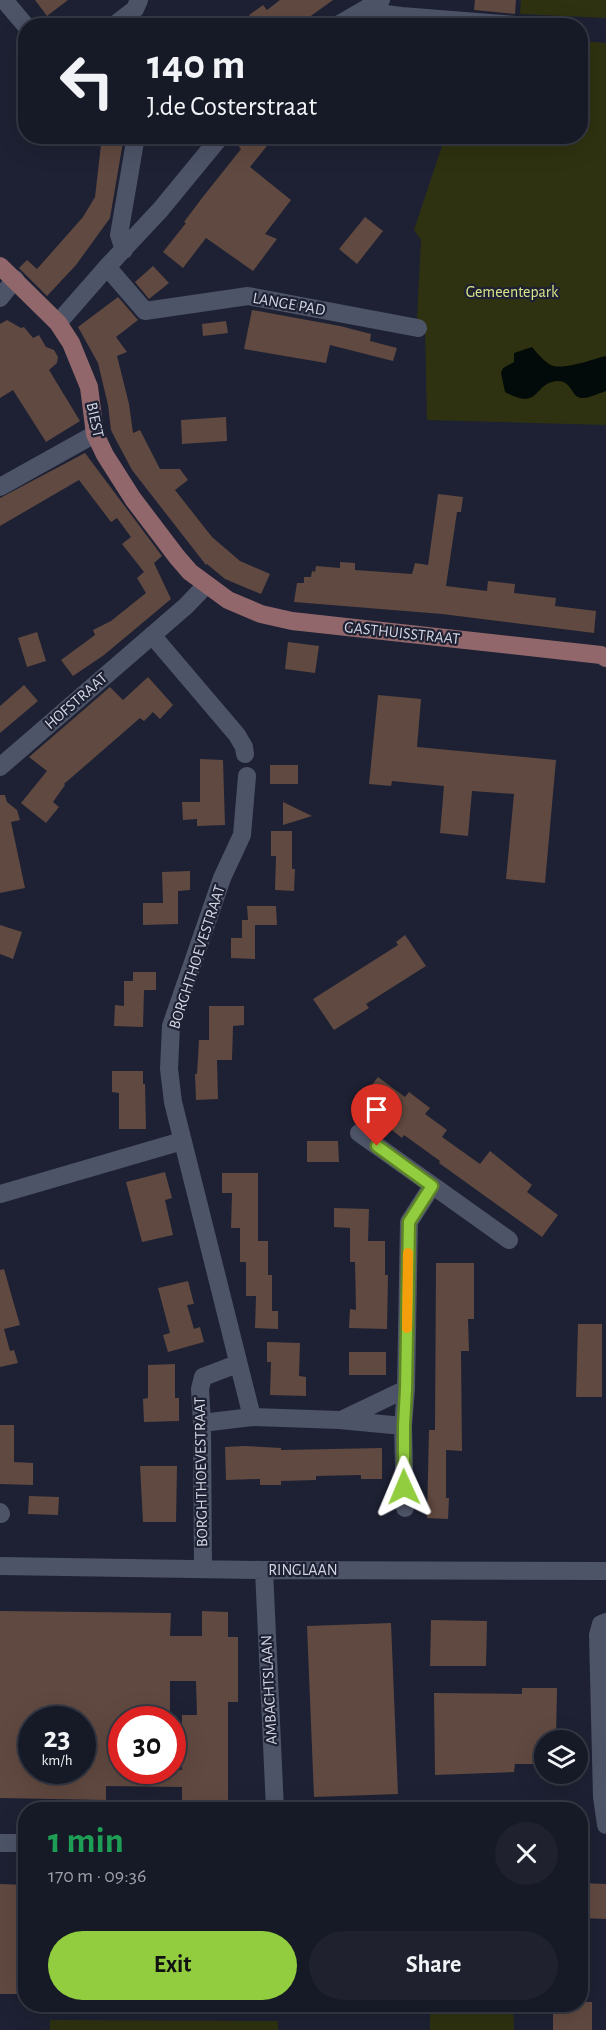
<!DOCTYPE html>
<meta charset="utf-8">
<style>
body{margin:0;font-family:"Alegreya Sans",sans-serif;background:#1f222e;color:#f1f3f6;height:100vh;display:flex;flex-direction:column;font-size:22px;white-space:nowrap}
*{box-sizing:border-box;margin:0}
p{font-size:20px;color:#9ea0a7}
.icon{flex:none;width:33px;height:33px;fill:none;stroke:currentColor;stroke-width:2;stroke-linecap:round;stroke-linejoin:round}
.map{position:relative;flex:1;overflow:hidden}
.drawer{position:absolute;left:18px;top:1802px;width:570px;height:210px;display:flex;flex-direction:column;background:#161926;border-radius:24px;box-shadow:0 6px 24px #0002,0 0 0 2px #353843}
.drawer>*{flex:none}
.banner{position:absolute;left:18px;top:18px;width:570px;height:126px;border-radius:24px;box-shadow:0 6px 24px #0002,0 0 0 2px #353843;background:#161926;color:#f1f3f6;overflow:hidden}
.tools{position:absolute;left:534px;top:1730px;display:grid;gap:12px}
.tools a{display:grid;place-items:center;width:54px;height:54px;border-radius:50%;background:#161926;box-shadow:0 6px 24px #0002,0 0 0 2px #353843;font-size:30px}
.speed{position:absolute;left:18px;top:1706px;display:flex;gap:12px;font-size:30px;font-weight:700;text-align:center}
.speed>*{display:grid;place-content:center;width:78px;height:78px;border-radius:50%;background:#161926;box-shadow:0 6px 24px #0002,0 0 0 2px #353843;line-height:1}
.speed small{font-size:15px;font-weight:400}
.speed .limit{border:9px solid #d22;background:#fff;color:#111}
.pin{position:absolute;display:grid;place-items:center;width:51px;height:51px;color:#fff;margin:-62px -26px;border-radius:50% 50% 50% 0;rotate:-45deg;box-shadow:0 0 6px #0007}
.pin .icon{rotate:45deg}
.me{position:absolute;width:66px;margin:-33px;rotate:359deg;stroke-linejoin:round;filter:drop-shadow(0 0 4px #0008)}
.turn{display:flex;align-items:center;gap:21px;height:126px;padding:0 30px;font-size:27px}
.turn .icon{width:78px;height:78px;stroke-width:2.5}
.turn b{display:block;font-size:42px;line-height:51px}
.round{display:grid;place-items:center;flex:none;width:63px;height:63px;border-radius:32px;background:#1f222e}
.headline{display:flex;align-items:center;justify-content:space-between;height:102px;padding:0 30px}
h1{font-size:36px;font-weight:700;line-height:45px;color:#1e9e55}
.cta{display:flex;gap:12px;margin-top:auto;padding:12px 30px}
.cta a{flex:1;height:69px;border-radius:36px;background:#92cd3f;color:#111;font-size:24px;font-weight:700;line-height:69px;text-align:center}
.cta a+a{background:#1f222e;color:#f1f3f6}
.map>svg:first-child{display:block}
.green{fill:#2f3210}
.water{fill:#020a0a}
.building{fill:#604940;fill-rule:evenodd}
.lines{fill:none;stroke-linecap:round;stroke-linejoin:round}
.minor{stroke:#4e5468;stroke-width:18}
.major{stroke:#91676b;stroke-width:18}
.route-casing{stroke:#5f8529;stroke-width:15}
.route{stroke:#92cd3f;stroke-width:10}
.slow{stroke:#f59e0b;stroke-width:10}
.labels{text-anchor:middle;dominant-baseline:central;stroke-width:4.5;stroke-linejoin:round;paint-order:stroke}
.park-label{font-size:16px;fill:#dae588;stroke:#1d2133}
.street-label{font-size:16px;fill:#d2d6e2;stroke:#1d2133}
</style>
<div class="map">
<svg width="606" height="2030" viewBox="0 0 606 2030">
<rect width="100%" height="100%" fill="#1d2133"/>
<path class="green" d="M 521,0 L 606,0 L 606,18 L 520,14 Z
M 581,41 L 606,43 L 606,425 L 427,420 L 425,330 L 417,318 L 421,240 L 414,230 L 445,137 L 580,136 Z
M 430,2004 L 513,2004 L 514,2030 L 430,2030 Z
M 50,2020 L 278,2021 L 278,2030 L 50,2030 Z"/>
<path class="water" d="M 532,347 C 537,353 543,360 549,364 C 560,372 593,359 606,356 L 606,391 C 599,393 590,398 583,398 C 571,399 573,381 558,381 C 533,382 541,412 505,392 L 501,373 L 503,368 L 514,362 L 514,353 Z"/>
<path class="building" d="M 35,0 L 68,0 L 47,16 Z
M 280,0 L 333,0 L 297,26 L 257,26 L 249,15 L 263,5 L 267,10 Z
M 475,0 L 516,0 L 515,14 L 474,10 Z
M 102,136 L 124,136 L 110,218 L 76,265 L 47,296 L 19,268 L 27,260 L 37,269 L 83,217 L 95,197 Z
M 247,136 L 275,136 L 250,167 L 291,200 L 265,234 L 277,239 L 253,271 L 206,238 L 183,268 L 163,252 L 186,223 L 184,222 L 202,198 L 241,149 L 239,147 Z
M 365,217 L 383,231 L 357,264 L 339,249 Z
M 153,266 L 169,283 L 149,299 L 135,282 Z
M 118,297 L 138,320 L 116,337 L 127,352 L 117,356 L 129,404 L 133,433 L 140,430 L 160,469 L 180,469 L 188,480 L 175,490 L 212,537 L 240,561 L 270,574 L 261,594 L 225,579 L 207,564 L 206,565 L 132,470 L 115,438 L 111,430 L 108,405 L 98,363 L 78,327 Z
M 252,310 L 340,326 L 371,334 L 370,341 L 397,348 L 393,361 L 330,345 L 326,363 L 244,349 Z
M 7,320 L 21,328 L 24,327 L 33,338 L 39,335 L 46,347 L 54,350 L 58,357 L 57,363 L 49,370 L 80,421 L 46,442 L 13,390 L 0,398 L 0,324 Z
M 226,321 L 228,333 L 203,336 L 202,324 Z
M 226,417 L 227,441 L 182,444 L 181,420 Z
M 85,453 L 162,556 L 154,563 L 171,599 L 104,655 L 73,676 L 61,660 L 95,635 L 93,630 L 111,621 L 146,593 L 137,578 L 144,572 L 122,544 L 131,537 L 117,518 L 111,522 L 79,480 L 0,526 L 0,498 Z
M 438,494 L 463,497 L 461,512 L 457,512 L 446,586 L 487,591 L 488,581 L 515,584 L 514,593 L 556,598 L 555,606 L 596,611 L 594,633 L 442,614 L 294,602 L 297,583 L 304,583 L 304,577 L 311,577 L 312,571 L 315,572 L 316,566 L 340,568 L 340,562 L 355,563 L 355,570 L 412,574 L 415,563 L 428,565 Z
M 37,632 L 46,661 L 27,667 L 18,638 Z
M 288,642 L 319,646 L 315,673 L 285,669 Z
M 148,677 L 173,705 L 160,719 L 153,712 L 144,721 L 140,718 L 64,784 L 65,785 L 53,802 L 59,807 L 46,823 L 21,803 L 47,771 L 29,757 L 110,687 L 123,700 Z
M 24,685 L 38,701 L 0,733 L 0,706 Z
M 378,695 L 421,699 L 417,747 L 556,760 L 545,883 L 506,879 L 514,794 L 472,791 L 468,836 L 440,833 L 444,786 L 392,781 L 391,786 L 369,784 Z
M 200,759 L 223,760 L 225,825 L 197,826 L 197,819 L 183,820 L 182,802 L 200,802 Z
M 270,765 L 298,765 L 298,784 L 270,784 Z
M 0,795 L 5,795 L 7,802 L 17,810 L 20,820 L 11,822 L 25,888 L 0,893 Z
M 283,802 L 312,816 L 283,825 Z
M 271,831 L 292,831 L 292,869 L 295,869 L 294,891 L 275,890 L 276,856 L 271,856 Z
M 190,871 L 190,890 L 178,891 L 178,924 L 143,925 L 143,903 L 163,903 L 162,872 Z
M 247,906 L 276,906 L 277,925 L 255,925 L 255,959 L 231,958 L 231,938 L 242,938 L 242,920 L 248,920 Z
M 0,925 L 22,932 L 13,959 L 0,954 Z
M 405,935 L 426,966 L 366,1004 L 369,1008 L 334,1030 L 313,999 L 398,945 L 396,942 Z
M 133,972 L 156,972 L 156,990 L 144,990 L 143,1027 L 114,1026 L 115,1005 L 124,1006 L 124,981 L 133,981 Z
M 209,1006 L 244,1006 L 244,1025 L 233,1026 L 232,1060 L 217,1060 L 218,1099 L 196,1100 L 195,1074 L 197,1074 L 199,1040 L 209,1040 Z
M 112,1071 L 143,1071 L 143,1084 L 145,1084 L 146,1129 L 119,1129 L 119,1093 L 112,1092 Z
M 378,1077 L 405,1097 L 409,1092 L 430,1108 L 425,1114 L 447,1130 L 442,1137 L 480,1164 L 490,1151 L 532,1185 L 527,1192 L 558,1215 L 542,1237 L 439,1163 L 440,1161 L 404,1135 L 402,1138 L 358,1103 Z
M 307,1141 L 338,1141 L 339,1162 L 307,1162 Z
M 165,1172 L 172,1198 L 165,1200 L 173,1235 L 142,1242 L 126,1182 Z
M 222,1173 L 258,1173 L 258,1241 L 268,1241 L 268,1275 L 272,1275 L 272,1311 L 278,1311 L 278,1329 L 255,1328 L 256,1296 L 246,1296 L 246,1262 L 240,1262 L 240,1228 L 231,1228 L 232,1193 L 222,1193 Z
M 334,1208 L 369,1209 L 368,1241 L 385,1241 L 385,1275 L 388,1275 L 387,1329 L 349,1328 L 350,1309 L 356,1310 L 355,1262 L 350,1262 L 350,1228 L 334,1227 Z
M 436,1263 L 474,1263 L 474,1319 L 468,1319 L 469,1351 L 461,1351 L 462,1451 L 446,1450 L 446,1498 L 449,1498 L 448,1519 L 427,1518 L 429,1430 L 435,1430 Z
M 4,1269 L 20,1325 L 4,1329 L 10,1351 L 14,1350 L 18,1363 L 0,1367 L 0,1270 Z
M 188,1281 L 194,1304 L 187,1305 L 194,1329 L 200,1327 L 204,1342 L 168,1352 L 163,1335 L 170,1333 L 158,1288 Z
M 578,1324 L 602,1324 L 602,1397 L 576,1397 Z
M 267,1342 L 300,1343 L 299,1376 L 306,1377 L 306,1396 L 270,1395 L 271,1362 L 267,1362 Z
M 349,1352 L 386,1352 L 386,1375 L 349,1375 Z
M 175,1364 L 175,1398 L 179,1398 L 179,1421 L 144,1422 L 143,1399 L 148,1398 L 148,1365 Z
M 0,1425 L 14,1425 L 14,1462 L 33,1463 L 33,1485 L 0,1484 Z
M 245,1446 L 281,1448 L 281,1450 L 382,1448 L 382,1479 L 361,1479 L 361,1475 L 316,1476 L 316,1480 L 281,1481 L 281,1485 L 260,1485 L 260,1479 L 226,1480 L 225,1447 Z
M 140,1466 L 177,1466 L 176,1522 L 143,1522 Z
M 29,1496 L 59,1497 L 58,1515 L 28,1514 Z
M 0,1611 L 171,1613 L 170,1636 L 202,1636 L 202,1611 L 228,1612 L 228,1637 L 238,1637 L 238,1702 L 228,1702 L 228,1809 L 182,1809 L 182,1787 L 106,1786 L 106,1800 L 0,1798 ZM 170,1681 L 196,1681 L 197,1715 L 182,1715 L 182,1770 L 122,1770 L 122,1719 L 170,1719 ZM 32,1719 L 82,1719 L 82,1770 L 32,1770 Z
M 431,1620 L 487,1621 L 486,1666 L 430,1666 Z
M 391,1623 L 398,1794 L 314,1797 L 307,1626 Z
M 522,1688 L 557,1688 L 556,1740 L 544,1740 L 544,1764 L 515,1764 L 514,1772 L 435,1775 L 434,1693 L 522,1694 Z
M 580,1883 L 606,1884 L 606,1919 L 580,1918 Z
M 0,1884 L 26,1885 L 26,1994 L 0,1994 Z
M 580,2002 L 592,2002 L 592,2030 L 553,2030 L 553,2004 L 580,2004 Z"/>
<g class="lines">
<path class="minor" d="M 4,0 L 26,26
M 363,11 L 401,16 L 515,25
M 113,26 L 135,9 L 139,0
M 336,26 L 381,0
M 124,250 L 119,235 L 136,136
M 107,267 L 145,311 L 248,296 L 418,328
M 0,298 L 15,279
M 58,323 L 107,267 L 161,209 L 221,136
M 0,487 L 95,434
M 152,635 L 237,735 L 244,747 L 245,754
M 0,767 L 186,606 L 206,585
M 247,776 L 242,835 L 222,878 L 171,1026 L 169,1069 L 173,1102 L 252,1417
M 359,1133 L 509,1240
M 0,1194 L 182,1141
M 341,1420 L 406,1389
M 202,1423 L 252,1417 L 339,1420 L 403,1426
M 405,1508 L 403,1426 L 406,1389 L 409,1222 L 432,1186
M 0,1512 L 1,1514
M 0,1566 L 264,1570 L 606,1571
M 203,1569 L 202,1423 L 200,1389 L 203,1377 L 237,1364
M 264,1570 L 275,1809
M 606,1622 L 601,1624 L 598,1635 L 602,1797 L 606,1825
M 0,1843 L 26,1843"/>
<path class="major" d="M 0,266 L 58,323 L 71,343 L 89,387 L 95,434 L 105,455 L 133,499 L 177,557 L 190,572 L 228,600 L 261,614 L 292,621 L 601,655 L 606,658"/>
</g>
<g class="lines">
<g class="route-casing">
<path id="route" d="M 377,1146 L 432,1186 L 409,1222 L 406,1389 L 404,1426 L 404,1487"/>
</g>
<use href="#route" class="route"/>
<path class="slow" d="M 407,1328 L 408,1253"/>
</g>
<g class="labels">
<g class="park-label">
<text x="512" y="292">Gemeentepark</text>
</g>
<g class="street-label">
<text transform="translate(289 304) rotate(10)">LANGE PAD</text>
<text transform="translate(95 420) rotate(78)">BIEST</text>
<text transform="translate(402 633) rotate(6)">GASTHUISSTRAAT</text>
<text transform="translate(76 701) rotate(-41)">HOFSTRAAT</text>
<text transform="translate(197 957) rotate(-72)">BORGHTHOEVESTRAAT</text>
<text transform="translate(201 1472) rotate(-91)">BORGHTHOEVESTRAAT</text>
<text x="303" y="1570">RINGLAAN</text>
<text transform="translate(269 1690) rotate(-93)">AMBACHTSLAAN</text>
</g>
</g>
</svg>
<div class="tools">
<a><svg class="icon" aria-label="layers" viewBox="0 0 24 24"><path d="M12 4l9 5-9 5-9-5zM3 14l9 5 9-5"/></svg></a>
</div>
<div class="speed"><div>23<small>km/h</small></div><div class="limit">30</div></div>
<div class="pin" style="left:377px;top:1146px;background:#d93025"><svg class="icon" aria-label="arrive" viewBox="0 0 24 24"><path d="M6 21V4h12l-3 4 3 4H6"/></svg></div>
<svg class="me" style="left:404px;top:1487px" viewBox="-20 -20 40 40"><path d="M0-17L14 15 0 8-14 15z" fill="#92cd3f" stroke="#fff" stroke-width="4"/></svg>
<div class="banner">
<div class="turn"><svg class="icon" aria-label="left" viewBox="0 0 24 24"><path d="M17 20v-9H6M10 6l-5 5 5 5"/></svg><div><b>140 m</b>J.de Costerstraat</div></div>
</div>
<section class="drawer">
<div class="headline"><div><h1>1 min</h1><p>170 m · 09:36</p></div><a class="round"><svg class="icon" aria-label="close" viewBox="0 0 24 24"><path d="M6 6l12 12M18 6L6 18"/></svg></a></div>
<div class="cta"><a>Exit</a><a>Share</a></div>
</section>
</div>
